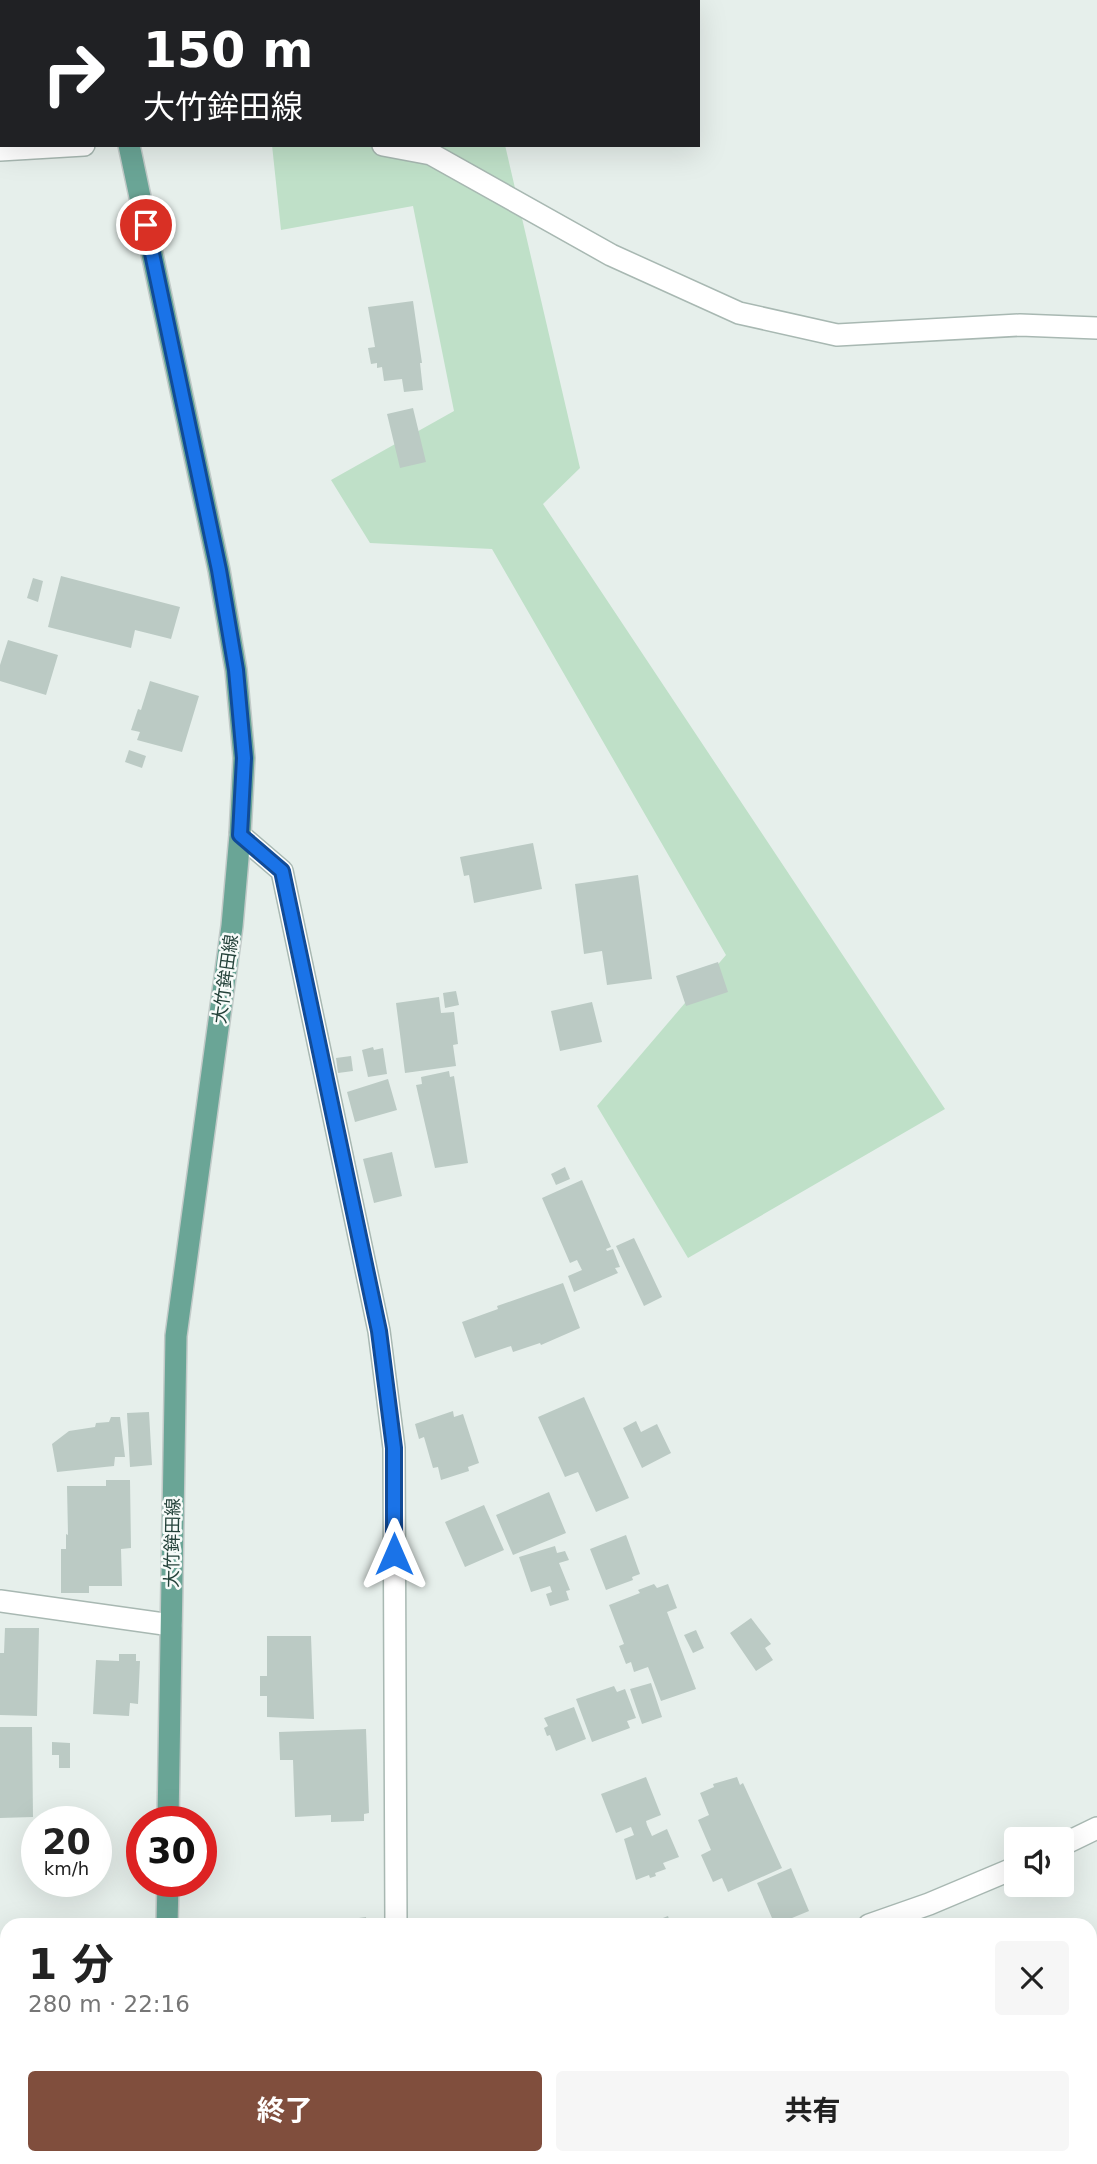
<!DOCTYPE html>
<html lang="ja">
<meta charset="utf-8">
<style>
body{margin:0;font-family:"DejaVu Sans","Noto Sans JP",sans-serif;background:#f6f6f6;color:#222;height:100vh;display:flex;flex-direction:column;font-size:26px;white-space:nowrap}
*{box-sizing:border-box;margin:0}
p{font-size:23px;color:#767676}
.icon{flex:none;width:38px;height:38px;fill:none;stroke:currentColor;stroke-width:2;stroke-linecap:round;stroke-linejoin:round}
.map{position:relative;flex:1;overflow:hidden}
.details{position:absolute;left:0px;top:1918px;width:1097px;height:247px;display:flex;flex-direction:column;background:#fff;border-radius:21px 21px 0 0;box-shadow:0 7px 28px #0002}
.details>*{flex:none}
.top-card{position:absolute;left:0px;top:0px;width:700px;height:147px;box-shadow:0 7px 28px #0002;background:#202124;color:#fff;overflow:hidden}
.tools{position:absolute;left:1004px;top:1827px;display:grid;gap:14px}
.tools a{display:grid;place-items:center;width:70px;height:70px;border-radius:7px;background:#fff;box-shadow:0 7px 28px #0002;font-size:35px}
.speed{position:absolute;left:21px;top:1806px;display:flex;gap:14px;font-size:35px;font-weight:700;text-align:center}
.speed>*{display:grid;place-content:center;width:91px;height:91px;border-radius:50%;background:#fff;box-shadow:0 7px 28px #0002;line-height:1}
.speed small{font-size:18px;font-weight:400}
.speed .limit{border:10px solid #d22;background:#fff;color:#111}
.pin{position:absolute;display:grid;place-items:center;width:60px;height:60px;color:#fff;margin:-30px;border:4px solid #fff;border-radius:50%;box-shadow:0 2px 7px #0007}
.me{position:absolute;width:77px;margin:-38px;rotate:0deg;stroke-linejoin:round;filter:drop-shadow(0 0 5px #0008)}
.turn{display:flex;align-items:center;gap:24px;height:147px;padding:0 28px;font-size:32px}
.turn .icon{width:91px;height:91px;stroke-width:2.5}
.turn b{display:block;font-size:49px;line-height:60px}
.round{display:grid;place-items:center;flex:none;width:74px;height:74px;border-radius:7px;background:#f6f6f6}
.headline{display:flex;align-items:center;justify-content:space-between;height:119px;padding:0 28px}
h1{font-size:42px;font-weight:700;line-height:52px}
.primary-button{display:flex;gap:14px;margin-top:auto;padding:14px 28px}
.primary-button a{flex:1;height:80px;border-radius:7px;background:#804e3d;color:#fff;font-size:28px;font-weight:700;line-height:80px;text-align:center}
.primary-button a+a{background:#f6f6f6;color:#222}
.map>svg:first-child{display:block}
.green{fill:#bfe0c8}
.building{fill:#bbcac4}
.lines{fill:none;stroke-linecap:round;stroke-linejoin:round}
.minor-casing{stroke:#a8b8b2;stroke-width:24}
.major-casing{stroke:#c2cac8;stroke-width:24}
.minor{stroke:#fff;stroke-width:21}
.major{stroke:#6aa596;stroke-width:21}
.route-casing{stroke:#114b97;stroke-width:18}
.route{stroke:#1a73e8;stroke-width:12}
.labels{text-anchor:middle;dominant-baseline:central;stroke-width:5;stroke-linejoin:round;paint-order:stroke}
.street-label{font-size:18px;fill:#24423a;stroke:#f7fbf9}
</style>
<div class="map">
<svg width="1097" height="2164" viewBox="0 0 1097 2164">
<rect width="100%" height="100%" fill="#e6efeb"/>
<path class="green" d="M 256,0 L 471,0 L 471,2 L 256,2 Z
M 272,145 L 505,145 L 580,468 L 543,504 L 945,1109 L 688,1258 L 597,1106 L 726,955 L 492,549 L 370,543 L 331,480 L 454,411 L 413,206 L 281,230 Z"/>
<path class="building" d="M 413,301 L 422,363 L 420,363 L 423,390 L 404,392 L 402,379 L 384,381 L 382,367 L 377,368 L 377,363 L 371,364 L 368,348 L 375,347 L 368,307 Z
M 413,408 L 426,462 L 400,468 L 387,414 Z
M 61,576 L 180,607 L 171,639 L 135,630 L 131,648 L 48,627 Z
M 33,578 L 43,581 L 38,602 L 27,598 Z
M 8,640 L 58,655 L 46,695 L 0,681 L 0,665 Z
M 150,681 L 199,696 L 182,752 L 137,740 L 140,732 L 131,730 L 138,709 L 141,710 Z
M 129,750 L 146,756 L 142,768 L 125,762 Z
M 533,843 L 542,889 L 474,903 L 469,875 L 464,876 L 460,857 Z
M 638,875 L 652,979 L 607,985 L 602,951 L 584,954 L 575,884 Z
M 718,962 L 728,992 L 686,1006 L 676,976 Z
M 456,991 L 459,1005 L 445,1008 L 443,993 Z
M 439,997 L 441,1013 L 454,1012 L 458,1044 L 453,1045 L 456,1066 L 405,1073 L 396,1003 Z
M 592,1002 L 602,1042 L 560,1051 L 551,1011 Z
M 373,1047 L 374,1050 L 383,1048 L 387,1074 L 368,1077 L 362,1050 Z
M 351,1056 L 353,1071 L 338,1073 L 336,1058 Z
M 449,1071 L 450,1077 L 454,1076 L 468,1163 L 435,1168 L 416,1085 L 422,1084 L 421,1077 Z
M 388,1079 L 397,1110 L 355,1122 L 347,1092 Z
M 392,1152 L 402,1196 L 374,1203 L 363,1159 Z
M 565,1167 L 570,1179 L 556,1185 L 551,1174 Z
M 582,1180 L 611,1247 L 606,1249 L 607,1251 L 613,1249 L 620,1267 L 615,1268 L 618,1273 L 574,1292 L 568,1276 L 582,1270 L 577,1260 L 570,1263 L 542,1198 Z
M 634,1238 L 662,1297 L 644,1306 L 616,1246 Z
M 563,1283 L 580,1328 L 541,1345 L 540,1343 L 513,1352 L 511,1346 L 475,1358 L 462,1322 L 498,1309 L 497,1306 Z
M 584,1397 L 629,1498 L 596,1512 L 578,1472 L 565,1477 L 538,1417 Z
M 453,1411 L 454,1417 L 463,1414 L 479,1463 L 468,1467 L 469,1471 L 441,1480 L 438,1467 L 433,1468 L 424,1437 L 419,1439 L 415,1424 Z
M 149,1412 L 152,1465 L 130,1467 L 127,1413 Z
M 111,1417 L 120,1417 L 125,1457 L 115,1457 L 114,1466 L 57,1472 L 52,1444 L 69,1431 L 95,1427 L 96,1423 L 109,1422 Z
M 636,1421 L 641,1432 L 657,1424 L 671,1453 L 642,1468 L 623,1428 Z
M 106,1480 L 130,1480 L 131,1548 L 121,1549 L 122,1586 L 89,1586 L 89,1593 L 61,1593 L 61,1549 L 66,1549 L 66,1534 L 68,1535 L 67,1486 L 106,1486 Z
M 549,1492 L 566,1533 L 513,1555 L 496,1515 Z
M 484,1505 L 504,1550 L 465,1567 L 445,1522 Z
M 626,1535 L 640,1574 L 632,1577 L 633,1580 L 606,1590 L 590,1549 Z
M 555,1546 L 557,1553 L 565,1551 L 569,1560 L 559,1563 L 570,1590 L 566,1591 L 569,1600 L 550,1606 L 546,1594 L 552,1592 L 550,1586 L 531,1592 L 519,1557 Z
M 654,1584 L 657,1588 L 668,1584 L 677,1608 L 667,1612 L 696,1689 L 661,1701 L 648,1667 L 634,1672 L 631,1662 L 626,1664 L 619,1646 L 624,1644 L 609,1605 L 640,1593 L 638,1590 Z
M 751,1618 L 771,1644 L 765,1648 L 773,1660 L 756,1671 L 730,1633 Z
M 5,1628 L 39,1628 L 37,1716 L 0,1715 L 0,1653 L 4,1653 Z
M 696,1630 L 704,1648 L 693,1653 L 684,1635 Z
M 267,1636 L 311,1636 L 314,1719 L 267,1717 L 267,1696 L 260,1696 L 260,1676 L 267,1676 Z
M 119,1654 L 136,1654 L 136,1661 L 140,1661 L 138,1704 L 130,1703 L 129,1716 L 93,1714 L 96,1660 L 119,1661 Z
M 651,1683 L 662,1717 L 642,1724 L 630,1689 Z
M 614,1686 L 617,1692 L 625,1689 L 636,1718 L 627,1721 L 630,1728 L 592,1742 L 576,1699 Z
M 574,1707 L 586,1739 L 556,1751 L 550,1735 L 547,1736 L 544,1728 L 548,1726 L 544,1718 Z
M 0,1727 L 32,1727 L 33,1817 L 0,1818 Z
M 366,1729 L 369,1813 L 364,1814 L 364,1821 L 331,1822 L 331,1815 L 295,1817 L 293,1760 L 280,1760 L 279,1732 Z
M 52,1742 L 70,1743 L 70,1768 L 59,1768 L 59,1755 L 52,1755 Z
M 646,1777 L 661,1815 L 646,1821 L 647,1825 L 652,1836 L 667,1829 L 679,1857 L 663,1863 L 666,1869 L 655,1873 L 656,1876 L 650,1878 L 649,1875 L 636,1880 L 624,1839 L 634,1835 L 631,1827 L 616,1833 L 601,1794 Z
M 737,1777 L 740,1785 L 743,1783 L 782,1868 L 728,1892 L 722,1878 L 713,1882 L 701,1855 L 711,1850 L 698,1820 L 709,1815 L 700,1793 L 714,1787 L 713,1784 Z
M 791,1868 L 809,1911 L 775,1925 L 757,1883 Z
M 668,1916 L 671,1925 L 645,1925 Z
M 366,1917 L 367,1925 L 323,1925 L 323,1923 Z
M 0,1998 L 7,1999 L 7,2002 L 5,2062 L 7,2063 L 7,2087 L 0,2086 Z
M 0,2092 L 7,2092 L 7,2104 L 0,2103 Z
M 0,2111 L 7,2112 L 5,2146 L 0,2145 Z
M 0,2151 L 7,2152 L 7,2158 L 24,2158 L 23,2164 L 0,2164 Z
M 58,2158 L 99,2158 L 98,2164 L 58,2164 Z
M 111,2158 L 137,2158 L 136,2164 L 110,2164 Z
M 199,2158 L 247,2158 L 248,2164 L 199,2164 Z
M 394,2158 L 420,2158 L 424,2164 L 397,2164 Z"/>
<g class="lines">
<g class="minor-casing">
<path id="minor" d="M 36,0 L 37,2
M 383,145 L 431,154 L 611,255 L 739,313 L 837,335 L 1020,325 L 1097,328
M 0,150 L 84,145
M 240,835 L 282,871 L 379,1331 L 394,1448 L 396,1925
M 0,1601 L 171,1625
M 1062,1845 L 1097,1828
M 869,1925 L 929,1904 L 1017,1867"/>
</g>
<g class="major-casing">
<path id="major" d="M 100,0 L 101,2
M 129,145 L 219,570 L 236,670 L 244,758 L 240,835 L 232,926 L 176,1336 L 168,1822
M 167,1925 L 168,1881
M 163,2164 L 164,2158"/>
</g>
<use href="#minor" class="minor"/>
<use href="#major" class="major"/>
</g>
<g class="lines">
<g class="route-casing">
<path id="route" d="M 146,225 L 219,570 L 236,670 L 244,758 L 240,835 L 282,871 L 379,1331 L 394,1448 L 394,1554"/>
</g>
<use href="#route" class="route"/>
</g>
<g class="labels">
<g class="street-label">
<text transform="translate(225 979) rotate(-82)">大竹鉾田線</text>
<text transform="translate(172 1543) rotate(-89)">大竹鉾田線</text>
</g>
</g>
</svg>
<div class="tools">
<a><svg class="icon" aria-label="sound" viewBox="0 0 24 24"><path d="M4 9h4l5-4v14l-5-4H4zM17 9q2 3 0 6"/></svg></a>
</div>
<div class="speed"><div>20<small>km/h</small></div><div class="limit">30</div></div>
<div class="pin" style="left:146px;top:225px;background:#d93025"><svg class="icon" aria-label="arrive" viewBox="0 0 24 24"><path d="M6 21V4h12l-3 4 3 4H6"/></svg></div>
<svg class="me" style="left:394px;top:1554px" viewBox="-20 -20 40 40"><path d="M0-17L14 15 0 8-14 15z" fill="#1a73e8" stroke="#fff" stroke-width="4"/></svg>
<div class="top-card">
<div class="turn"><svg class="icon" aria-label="right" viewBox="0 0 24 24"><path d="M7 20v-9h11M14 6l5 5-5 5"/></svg><div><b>150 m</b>大竹鉾田線</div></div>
</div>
<section class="details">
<div class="headline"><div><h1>1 分</h1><p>280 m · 22:16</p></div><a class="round"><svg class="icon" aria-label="close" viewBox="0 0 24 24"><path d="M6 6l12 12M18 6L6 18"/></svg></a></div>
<div class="primary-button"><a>終了</a><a>共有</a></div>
</section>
</div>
